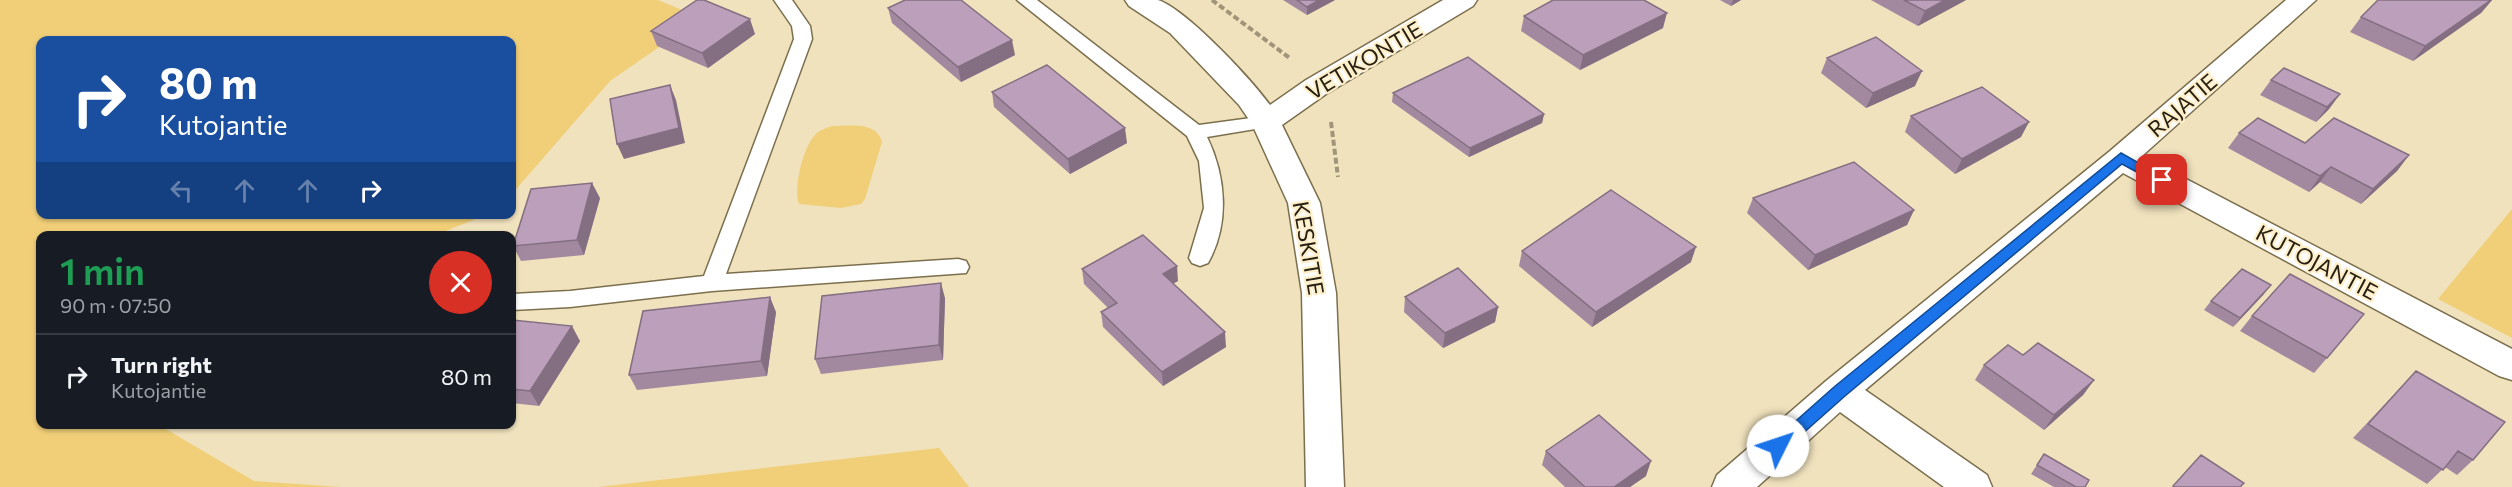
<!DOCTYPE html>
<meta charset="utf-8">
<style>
body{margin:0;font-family:Commissioner,sans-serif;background:#242831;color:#f1f3f6;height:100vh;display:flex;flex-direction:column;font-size:22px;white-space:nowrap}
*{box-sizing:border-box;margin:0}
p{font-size:20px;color:#9ea1a6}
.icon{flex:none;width:33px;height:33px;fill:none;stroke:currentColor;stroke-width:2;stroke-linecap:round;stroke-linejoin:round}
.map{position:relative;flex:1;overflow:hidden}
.side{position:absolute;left:36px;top:231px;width:480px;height:198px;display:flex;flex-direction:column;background:#171b24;border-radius:12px;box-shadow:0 2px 4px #0004}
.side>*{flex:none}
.hud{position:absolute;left:36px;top:36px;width:480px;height:183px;border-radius:12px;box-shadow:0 2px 4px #0004;background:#1a4fa0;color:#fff;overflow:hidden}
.pin{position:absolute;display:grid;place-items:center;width:51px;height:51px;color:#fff;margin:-26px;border-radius:12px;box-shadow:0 3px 9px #0006}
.me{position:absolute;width:66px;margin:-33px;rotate:49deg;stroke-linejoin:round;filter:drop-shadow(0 0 4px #0008)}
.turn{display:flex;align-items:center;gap:21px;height:126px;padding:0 24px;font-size:27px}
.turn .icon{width:78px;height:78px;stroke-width:2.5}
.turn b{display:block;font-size:42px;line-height:51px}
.lanes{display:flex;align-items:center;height:57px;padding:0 24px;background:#0003;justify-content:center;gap:30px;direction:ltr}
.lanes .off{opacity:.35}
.round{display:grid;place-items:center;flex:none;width:63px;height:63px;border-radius:32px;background:#242831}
.headline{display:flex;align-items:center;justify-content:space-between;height:102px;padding:0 24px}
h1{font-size:36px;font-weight:600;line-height:45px;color:#1e9e55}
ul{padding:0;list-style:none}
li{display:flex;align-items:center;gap:18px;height:84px;padding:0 24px;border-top:2px solid #363941}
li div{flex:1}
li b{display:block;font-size:22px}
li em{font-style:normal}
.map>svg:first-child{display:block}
.green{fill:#f1cf79}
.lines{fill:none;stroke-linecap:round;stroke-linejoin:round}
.service-casing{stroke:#7c6f4e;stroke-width:3}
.minor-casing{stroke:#7c6f4e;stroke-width:3}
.path{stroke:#a09579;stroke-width:4;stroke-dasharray:6 3;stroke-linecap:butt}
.service{fill:#fff;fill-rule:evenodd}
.minor{fill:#fff;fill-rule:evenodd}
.wall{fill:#a289a0}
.shaded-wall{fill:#846f82}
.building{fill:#bc9fba;stroke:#846f82;stroke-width:1.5}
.route{fill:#1a73e8;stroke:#114b97;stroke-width:1.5}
.labels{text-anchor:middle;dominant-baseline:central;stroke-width:4.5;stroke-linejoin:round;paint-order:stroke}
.street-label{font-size:22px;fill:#262113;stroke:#feefca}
</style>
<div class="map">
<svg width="2512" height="487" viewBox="0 0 2512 487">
<rect width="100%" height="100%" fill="#f0e2bd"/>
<path class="green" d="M 0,0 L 658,0 L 701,18 L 610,81 L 512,194 L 512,40 L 40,40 L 40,214 L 486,215 L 433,236 L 40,236 L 40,424 L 159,425 L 254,481 L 340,487 L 0,487 Z
M 832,126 C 850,126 877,121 882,142 L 865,199 L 861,204 L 841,208 L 799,204 C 793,189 803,147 815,135 C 819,130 826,128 832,126 Z
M 2512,209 L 2512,338 L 2438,299 Z
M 939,448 L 969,487 L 598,487 Z"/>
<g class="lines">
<g class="service-casing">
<path id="service" d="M 774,0 L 792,0 L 810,26 L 812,39 L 726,274 L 958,259 L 966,261 L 969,267 L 966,273 L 712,291 L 570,307 L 512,310 L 512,294 L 570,291 L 704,276 L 794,39 L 792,26 Z
M 1017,0 L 1037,0 L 1199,125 L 1266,116 L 1273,118 L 1276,122 L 1273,126 L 1207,137 C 1226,176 1230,224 1208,263 L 1200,266 L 1192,263 L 1189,258 L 1204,208 L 1199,161 L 1187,136 Z"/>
</g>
<g class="minor-casing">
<path id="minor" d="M 1125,0 C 1135,0 1149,0 1158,0 C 1187,10 1251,79 1270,105 L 1306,80 L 1443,0 L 1477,0 L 1473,6 L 1326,94 L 1282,125 L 1320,203 L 1336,293 L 1344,487 L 1306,487 L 1302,293 L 1288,203 L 1252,124 L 1239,105 L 1170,33 L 1129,6 Z
M 2286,0 L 2316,0 L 2142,156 L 2512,349 L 2512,380 L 2499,376 L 2123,173 L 1865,390 L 1987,475 L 1992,487 L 1944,487 L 1840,412 L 1757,487 L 1712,487 L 1717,475 L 1826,381 L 2110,151 Z"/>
</g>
<path class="path" d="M 1212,0 L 1291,59
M 1331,122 L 1338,177"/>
<use href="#service" class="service"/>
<use href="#minor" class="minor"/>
</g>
<path class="wall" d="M 1283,0 L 1335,0 L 1307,15 Z
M 1720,0 L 1741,0 L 1731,6 Z
M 1871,0 L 1966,0 L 1918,26 Z
M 2378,0 L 2492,0 L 2481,13 L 2413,61 L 2350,32 L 2361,17 Z
M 888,8 L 1015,55 L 961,82 L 892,23 Z
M 1524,16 L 1663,28 L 1580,70 L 1521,31 Z
M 651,31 L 755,34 L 708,68 L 657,46 Z
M 1827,58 L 1915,86 L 1866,108 L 1821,73 Z
M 2271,80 L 2340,94 L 2329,109 L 2316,122 L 2260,95 Z
M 992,92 L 1127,143 L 1070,174 L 994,107 Z
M 1393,93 L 1544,114 L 1542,123 L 1469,157 L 1392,102 Z
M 1911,116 L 2021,137 L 1955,174 L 1905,132 Z
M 2239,133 L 2305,143 L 2409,155 L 2397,171 L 2361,204 L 2320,182 L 2309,192 L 2228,148 Z
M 600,198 L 584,255 L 521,261 L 513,246 Z
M 1753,198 L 1914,210 L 1907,225 L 1808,270 L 1747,213 Z
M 1522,251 L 1691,262 L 1592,327 L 1519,266 Z
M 1082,269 L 1178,281 L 1173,283 L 1226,347 L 1163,386 L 1103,327 L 1101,312 L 1108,308 L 1084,284 Z
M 2264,294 L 2233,327 L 2204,310 L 2211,301 Z
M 1405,297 L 1498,307 L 1495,322 L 1443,348 L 1404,312 Z
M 945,298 L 943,360 L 821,374 L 815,359 Z
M 776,312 L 767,376 L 637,390 L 629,375 Z
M 2252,316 L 2327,358 L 2314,373 L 2240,331 Z
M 512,320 L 580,341 L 539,406 L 512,403 Z
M 2023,355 L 2094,380 L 2083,395 L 2044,430 L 1975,380 L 1984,365 Z
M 2416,371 L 2473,460 L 2457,475 L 2445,467 L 2427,484 L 2353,438 Z
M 1546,451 L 1646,476 L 1630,487 L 1565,487 L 1542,465 Z
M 2044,454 L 2085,487 L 2054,487 L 2031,474 Z"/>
<path class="shaded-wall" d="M 1319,0 L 1335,0 L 1307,15 L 1307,7 Z
M 1733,0 L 1741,0 L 1731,6 Z
M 1945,0 L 1966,0 L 1918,26 L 1925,11 Z
M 2491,0 L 2492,0 L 2481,13 L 2413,61 L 2425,46 Z
M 1667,13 L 1663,28 L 1580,70 L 1583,55 Z
M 750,19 L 755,34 L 708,68 L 702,53 Z
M 1012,40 L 1015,55 L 961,82 L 958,67 Z
M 1922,71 L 1915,86 L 1866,108 L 1873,93 Z
M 670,85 L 676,100 L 685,143 L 624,159 L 617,144 Z
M 2340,94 L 2329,109 L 2316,122 L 2327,107 Z
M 1544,114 L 1542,123 L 1469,157 L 1470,148 Z
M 2029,122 L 2021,137 L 1955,174 L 1962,159 Z
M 1125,128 L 1127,143 L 1070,174 L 1068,159 Z
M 2409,155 L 2397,171 L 2361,204 L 2373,189 Z
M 2331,167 L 2320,182 L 2309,192 L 2320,176 Z
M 592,183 L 600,198 L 584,255 L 577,240 Z
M 1914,210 L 1907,225 L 1808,270 L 1815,255 Z
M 1696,247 L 1691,262 L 1592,327 L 1596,312 Z
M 1177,266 L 1178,281 L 1164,289 L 1163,274 Z
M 941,283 L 945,298 L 943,360 L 939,345 Z
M 2271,285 L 2264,294 L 2233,327 L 2240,318 Z
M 770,297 L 776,312 L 767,376 L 761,361 Z
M 1498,307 L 1495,322 L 1443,348 L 1445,333 Z
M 572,326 L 580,341 L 539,406 L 530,391 Z
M 1225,332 L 1226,347 L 1163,386 L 1162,372 Z
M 2094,380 L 2083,395 L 2044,430 L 2054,415 Z
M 1651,461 L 1646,476 L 1630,487 L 1614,487 Z"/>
<path class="building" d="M 697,0 L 704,0 L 750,19 L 702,53 L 651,31 Z
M 905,0 L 961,0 L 1012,40 L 958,67 L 888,8 Z
M 1297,0 L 1319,0 L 1307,7 Z
M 1553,0 L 1644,0 L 1667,13 L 1583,55 L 1524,16 Z
M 1904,0 L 1945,0 L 1925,11 Z
M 2378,0 L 2491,0 L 2425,46 L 2361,17 Z
M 1876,37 L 1922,71 L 1873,93 L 1827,58 Z
M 1468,57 L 1544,114 L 1470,148 L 1393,93 Z
M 1047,65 L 1125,128 L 1068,159 L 992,92 Z
M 2284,68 L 2340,94 L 2327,107 L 2271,80 Z
M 670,85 L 679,128 L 617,144 L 610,99 Z
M 1982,87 L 2029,122 L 1962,159 L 1911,116 Z
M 2258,118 L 2305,143 L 2334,118 L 2409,155 L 2373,189 L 2331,167 L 2320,176 L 2239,133 Z
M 1854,162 L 1914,210 L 1815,255 L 1753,198 Z
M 592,183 L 577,240 L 513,246 L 531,189 Z
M 1611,190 L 1696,247 L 1596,312 L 1522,251 Z
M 1143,235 L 1177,266 L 1163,274 L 1225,332 L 1162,372 L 1101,312 L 1117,303 L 1082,269 Z
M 1458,268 L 1498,307 L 1445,333 L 1405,297 Z
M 2242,269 L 2271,285 L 2240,318 L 2211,301 Z
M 2290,274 L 2364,314 L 2327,358 L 2252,316 Z
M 941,283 L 939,345 L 815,359 L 822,296 Z
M 770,297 L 761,361 L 629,375 L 643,311 Z
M 512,320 L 572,326 L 530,391 L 512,389 Z
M 2038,343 L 2094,380 L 2054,415 L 1984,365 L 2008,345 L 2023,355 Z
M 2416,371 L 2505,422 L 2473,460 L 2458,451 L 2443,470 L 2368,424 Z
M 1599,415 L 1651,461 L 1614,487 L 1585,487 L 1546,451 Z
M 2044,454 L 2089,480 L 2085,487 L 2076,487 L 2037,465 Z
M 2201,455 L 2244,483 L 2240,487 L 2175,487 L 2173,486 Z"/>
<path class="route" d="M 2121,153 L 2169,180 L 2167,183 L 2157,183 L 2122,164 L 1845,396 L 1783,451 L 1772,451 L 1770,446 L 1772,442 L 1834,387 Z"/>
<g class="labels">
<g class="street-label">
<text transform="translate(1364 60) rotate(-31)">VETIKONTIE</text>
<text transform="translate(2182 105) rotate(-41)">RAJATIE</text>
<text transform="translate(1309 248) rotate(80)">KESKITIE</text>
<text transform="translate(2317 262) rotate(28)">KUTOJANTIE</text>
</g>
</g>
</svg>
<div class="pin" style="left:2162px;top:180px;background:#d93025"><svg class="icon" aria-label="arrive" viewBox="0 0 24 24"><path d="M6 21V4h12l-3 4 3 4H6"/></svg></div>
<svg class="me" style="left:1778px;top:446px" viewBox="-20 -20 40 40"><circle r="19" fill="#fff"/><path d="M0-13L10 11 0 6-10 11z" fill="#1a73e8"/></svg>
<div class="hud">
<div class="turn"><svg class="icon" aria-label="right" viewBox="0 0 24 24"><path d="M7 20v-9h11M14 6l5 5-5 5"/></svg><div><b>80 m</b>Kutojantie</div></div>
<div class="lanes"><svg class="icon off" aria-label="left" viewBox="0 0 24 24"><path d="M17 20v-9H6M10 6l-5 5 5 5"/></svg><svg class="icon off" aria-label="ahead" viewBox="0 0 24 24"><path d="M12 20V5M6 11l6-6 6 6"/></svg><svg class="icon off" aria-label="ahead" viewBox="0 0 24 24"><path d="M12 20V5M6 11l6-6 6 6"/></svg><svg class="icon" aria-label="right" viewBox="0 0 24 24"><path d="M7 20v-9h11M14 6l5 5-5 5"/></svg></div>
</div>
<section class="side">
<div class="headline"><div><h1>1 min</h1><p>90 m · 07:50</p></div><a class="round" style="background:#d93025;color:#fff"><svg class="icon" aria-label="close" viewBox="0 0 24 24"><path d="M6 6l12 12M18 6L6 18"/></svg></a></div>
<ul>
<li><svg class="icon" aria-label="right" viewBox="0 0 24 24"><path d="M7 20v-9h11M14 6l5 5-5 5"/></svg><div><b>Turn right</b><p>Kutojantie</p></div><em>80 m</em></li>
</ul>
</section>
</div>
